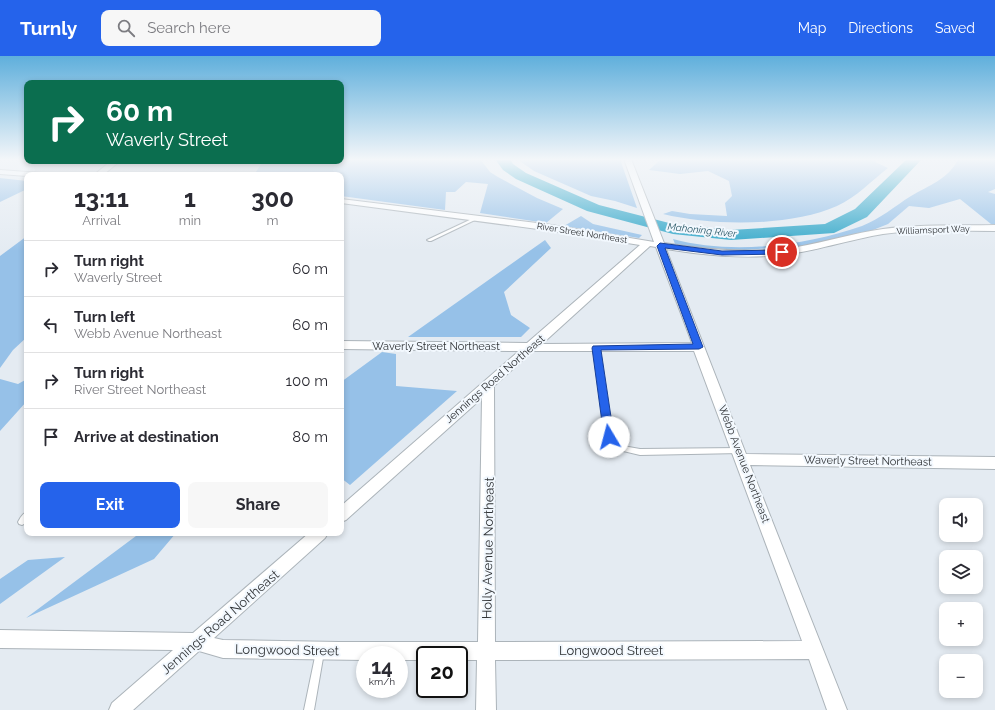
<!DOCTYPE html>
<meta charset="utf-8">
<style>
body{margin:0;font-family:Raleway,sans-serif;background:#f7f7f7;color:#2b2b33;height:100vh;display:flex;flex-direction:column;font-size:15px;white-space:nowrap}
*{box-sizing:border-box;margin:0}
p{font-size:13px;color:#7c7c81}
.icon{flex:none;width:22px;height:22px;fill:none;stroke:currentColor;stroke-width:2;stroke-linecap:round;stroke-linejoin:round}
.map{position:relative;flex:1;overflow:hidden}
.side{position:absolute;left:24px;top:116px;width:320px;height:364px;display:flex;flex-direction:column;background:#fff;border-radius:8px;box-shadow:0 2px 6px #0003}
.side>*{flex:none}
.hud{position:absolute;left:24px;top:24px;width:320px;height:84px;border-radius:8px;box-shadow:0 2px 6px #0003;background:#0b6e4f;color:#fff;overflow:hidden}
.fabs{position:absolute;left:939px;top:442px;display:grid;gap:8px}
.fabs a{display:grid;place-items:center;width:44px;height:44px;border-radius:8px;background:#fff;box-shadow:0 2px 6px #0003;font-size:20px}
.speed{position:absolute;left:356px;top:590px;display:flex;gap:8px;font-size:20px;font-weight:700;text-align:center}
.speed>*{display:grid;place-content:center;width:52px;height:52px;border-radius:50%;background:#fff;box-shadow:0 2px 6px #0003;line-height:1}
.speed small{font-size:10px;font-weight:400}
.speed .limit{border:2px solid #111;border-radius:6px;background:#fff;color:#111}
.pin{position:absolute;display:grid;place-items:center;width:34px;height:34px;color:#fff;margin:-17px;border:2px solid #fff;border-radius:50%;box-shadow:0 1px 4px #0007}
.me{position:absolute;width:44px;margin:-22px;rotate:352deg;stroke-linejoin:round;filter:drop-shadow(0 0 3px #0008)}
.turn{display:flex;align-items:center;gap:14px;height:84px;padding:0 16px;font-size:18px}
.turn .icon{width:52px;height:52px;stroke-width:2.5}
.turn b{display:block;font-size:28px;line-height:34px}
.eta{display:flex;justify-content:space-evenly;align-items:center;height:68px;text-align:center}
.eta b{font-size:24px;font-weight:700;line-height:28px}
.cta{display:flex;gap:8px;margin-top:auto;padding:8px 16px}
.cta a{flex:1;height:46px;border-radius:8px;background:#2563eb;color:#fff;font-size:16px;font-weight:700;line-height:46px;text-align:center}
.cta a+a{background:#f7f7f7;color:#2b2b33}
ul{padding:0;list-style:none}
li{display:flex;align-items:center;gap:12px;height:56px;padding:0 16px;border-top:1px solid #e1e1e2}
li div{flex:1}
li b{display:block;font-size:15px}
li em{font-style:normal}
header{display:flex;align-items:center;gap:24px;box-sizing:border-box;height:56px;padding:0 20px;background:#2563eb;color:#fff}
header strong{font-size:19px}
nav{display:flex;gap:22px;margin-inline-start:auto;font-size:14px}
.search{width:280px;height:36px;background:#f7f7f7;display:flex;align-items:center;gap:10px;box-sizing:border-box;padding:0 14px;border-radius:8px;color:#7c7c81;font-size:15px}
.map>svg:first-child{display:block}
.green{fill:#96c1e8}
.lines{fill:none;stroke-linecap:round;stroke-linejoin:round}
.river{fill:#31a7c9;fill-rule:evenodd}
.lane-casing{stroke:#acb4ba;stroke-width:2}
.street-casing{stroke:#acb4ba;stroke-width:2}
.lane{fill:#fff;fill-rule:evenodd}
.street{fill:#fff;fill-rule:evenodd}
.route{fill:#2563eb;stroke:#184099}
.labels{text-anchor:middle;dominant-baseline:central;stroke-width:4;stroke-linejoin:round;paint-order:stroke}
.far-street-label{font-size:9px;fill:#303336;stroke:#f2f8fe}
.far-water-label{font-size:10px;font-style:italic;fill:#295867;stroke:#f2f8fe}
.street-label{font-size:11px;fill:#303336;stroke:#f2f8fe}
.near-street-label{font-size:13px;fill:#303336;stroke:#f2f8fe}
</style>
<header>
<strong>Turnly</strong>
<div class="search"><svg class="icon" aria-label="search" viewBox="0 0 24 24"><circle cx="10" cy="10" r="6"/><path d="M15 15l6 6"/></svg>Search here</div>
<nav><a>Map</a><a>Directions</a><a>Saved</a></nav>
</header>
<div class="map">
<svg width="995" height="654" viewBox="0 0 995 654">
<rect width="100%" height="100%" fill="#e4ebf2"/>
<path class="green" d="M 341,103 L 480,103 L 490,116 L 498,121 L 537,142 L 563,153 L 546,167 L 480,157 L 488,128 L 466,126 L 455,136 L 446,136 L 445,154 L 341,140 L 341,119 L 254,119 L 263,105 L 341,105 Z
M 517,103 L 620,103 L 637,152 L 615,145 L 591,140 L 534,115 Z
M 661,103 L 869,103 L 888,112 C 871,125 857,141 837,150 C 789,171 713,170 663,158 L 672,155 L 690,158 L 727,160 L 725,147 L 732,140 L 729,125 L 708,115 L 680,118 L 649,114 Z
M 958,103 L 995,103 L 995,133 L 988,136 L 995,138 L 995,168 L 991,168 L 960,143 L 929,152 L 909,150 L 888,168 L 873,174 L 812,189 L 745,194 L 689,191 L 675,188 L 673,183 C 731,199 805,190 862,170 C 880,163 895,150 911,140 C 928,130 950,122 958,103 Z
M 0,122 L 27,125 L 27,133 L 0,146 Z
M 581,160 L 593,168 L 642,179 L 639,182 L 564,170 Z
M 27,180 L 27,281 L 13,294 L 0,312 L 0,200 Z
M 545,184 L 551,192 L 504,236 L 511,259 L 530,272 L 521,281 L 408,281 Z
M 382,296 L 396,298 L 396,330 L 457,335 L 350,429 L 341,422 L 341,326 Z
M 0,323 L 18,328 L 27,323 L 27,345 L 0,375 Z
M 140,477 L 176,477 L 154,503 L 26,562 Z
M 65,501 L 0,548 L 0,523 L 28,504 Z"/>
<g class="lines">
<path class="river" d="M 495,103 L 510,103 L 513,108 L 526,117 L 599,149 L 673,168 L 731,174 L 825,168 L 855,153 L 907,103 L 922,103 L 867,161 L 834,177 L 731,184 L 673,178 L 587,155 L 516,123 L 503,114 Z"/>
<g class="lane-casing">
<path id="lane" d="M 476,161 L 479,162 L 431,185 L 429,185 L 427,184 Z
M 596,290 L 599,292 L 612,381 L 614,384 L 623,390 L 640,393 L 739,392 L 741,393 L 742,395 L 741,397 L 640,399 L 619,394 L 609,388 L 606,381 L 593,292 Z
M 27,456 C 27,461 28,467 22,469 L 19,468 L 18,466 C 20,462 23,457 27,456 Z
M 320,592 L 323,593 L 324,596 L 314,654 L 304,654 L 316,596 L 317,593 Z"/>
</g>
<g class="street-casing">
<path id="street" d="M 624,103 L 631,103 L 664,187 C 707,194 753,198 797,191 C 825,186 854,177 883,173 C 920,168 958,170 995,169 L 995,175 C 958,175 920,173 883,178 C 853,183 825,192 796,197 C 753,204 708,200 666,193 L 746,398 L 995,401 L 995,413 L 750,409 L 847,654 L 827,654 L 809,603 L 495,604 L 496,654 L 476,654 L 477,604 L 459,604 L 459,599 L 425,599 L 425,604 L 399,604 L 399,599 L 365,599 L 365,604 L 223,602 L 199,595 L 133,654 L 109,654 L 112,647 L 173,594 L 0,592 L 0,574 L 193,577 L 309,477 L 328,477 L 325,482 L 214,582 L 223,584 L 339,586 L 478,586 L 482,342 L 346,464 L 341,466 L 341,450 L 519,295 L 341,293 L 341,285 L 527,287 L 640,189 L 545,174 L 341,147 L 341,143 L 545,168 L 654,186 ZM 650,190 L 656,191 L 692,287 L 542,288 ZM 533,295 L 694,295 L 802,585 L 495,586 L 494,330 Z
M 111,105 L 120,105 L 103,119 L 94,119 Z
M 0,114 L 41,117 L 45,119 L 27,119 L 27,120 L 0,118 Z"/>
</g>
<use href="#lane" class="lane"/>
<use href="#street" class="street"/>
</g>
<linearGradient id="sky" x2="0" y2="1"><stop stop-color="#5fafdc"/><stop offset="0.53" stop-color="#f3f6f9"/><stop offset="1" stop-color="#f3f6f9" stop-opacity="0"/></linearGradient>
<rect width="995" height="195" fill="url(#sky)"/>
<path class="route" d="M 660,187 L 722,195 L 782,194 L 786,196 L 782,198 L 722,199 L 665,192 L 703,291 L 699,293 L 601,294 L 614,381 L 612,384 L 605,384 L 604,381 L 592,292 L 593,290 L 693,288 L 657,190 Z"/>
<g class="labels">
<g class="far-street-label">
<text transform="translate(933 174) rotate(-2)">Williamsport Way</text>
<text transform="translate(582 177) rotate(9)">River Street Northeast</text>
</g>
<g class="far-water-label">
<text transform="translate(702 174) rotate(6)">Mahoning River</text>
</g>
<g class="street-label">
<text x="436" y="290">Waverly Street Northeast</text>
<text transform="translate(495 323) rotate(-41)">Jennings Road Northeast</text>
<text transform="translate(868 405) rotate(1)">Waverly Street Northeast</text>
<text transform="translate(744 408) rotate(69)">Webb Avenue Northeast</text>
</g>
<g class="near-street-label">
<text transform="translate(488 492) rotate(-89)">Holly Avenue Northeast</text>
<text transform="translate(220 566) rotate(-41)">Jennings Road Northeast</text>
<text transform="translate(287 594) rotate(1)">Longwood Street</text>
<text x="611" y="594">Longwood Street</text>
</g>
</g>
</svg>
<div class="fabs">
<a><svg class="icon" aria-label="sound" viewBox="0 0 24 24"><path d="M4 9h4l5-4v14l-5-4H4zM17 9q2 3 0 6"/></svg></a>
<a><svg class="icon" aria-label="layers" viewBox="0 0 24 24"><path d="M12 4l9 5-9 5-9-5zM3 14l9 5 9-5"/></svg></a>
<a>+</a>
<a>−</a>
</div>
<div class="speed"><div>14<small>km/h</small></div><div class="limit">20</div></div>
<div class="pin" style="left:782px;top:196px;background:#d93025"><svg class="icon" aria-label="arrive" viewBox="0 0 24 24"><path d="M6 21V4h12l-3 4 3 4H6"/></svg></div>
<svg class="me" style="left:609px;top:381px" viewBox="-20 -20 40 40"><circle r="19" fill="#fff"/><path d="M0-13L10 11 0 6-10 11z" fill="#2563eb"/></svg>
<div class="hud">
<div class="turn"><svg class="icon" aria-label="right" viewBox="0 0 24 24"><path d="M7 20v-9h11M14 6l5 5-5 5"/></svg><div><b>60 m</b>Waverly Street</div></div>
</div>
<section class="side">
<div class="eta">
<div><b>13:11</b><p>Arrival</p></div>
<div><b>1</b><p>min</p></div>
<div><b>300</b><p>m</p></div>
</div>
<ul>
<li><svg class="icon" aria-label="right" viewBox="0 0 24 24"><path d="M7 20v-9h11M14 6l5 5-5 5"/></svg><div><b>Turn right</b><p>Waverly Street</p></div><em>60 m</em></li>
<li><svg class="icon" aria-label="left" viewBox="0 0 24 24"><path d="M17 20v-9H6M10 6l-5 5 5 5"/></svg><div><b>Turn left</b><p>Webb Avenue Northeast</p></div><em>60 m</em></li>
<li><svg class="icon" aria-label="right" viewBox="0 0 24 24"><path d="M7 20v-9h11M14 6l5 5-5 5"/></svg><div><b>Turn right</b><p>River Street Northeast</p></div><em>100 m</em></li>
<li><svg class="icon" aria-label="arrive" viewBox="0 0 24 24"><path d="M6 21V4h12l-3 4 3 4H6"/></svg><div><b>Arrive at destination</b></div><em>80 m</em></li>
</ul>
<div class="cta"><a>Exit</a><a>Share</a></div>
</section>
</div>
